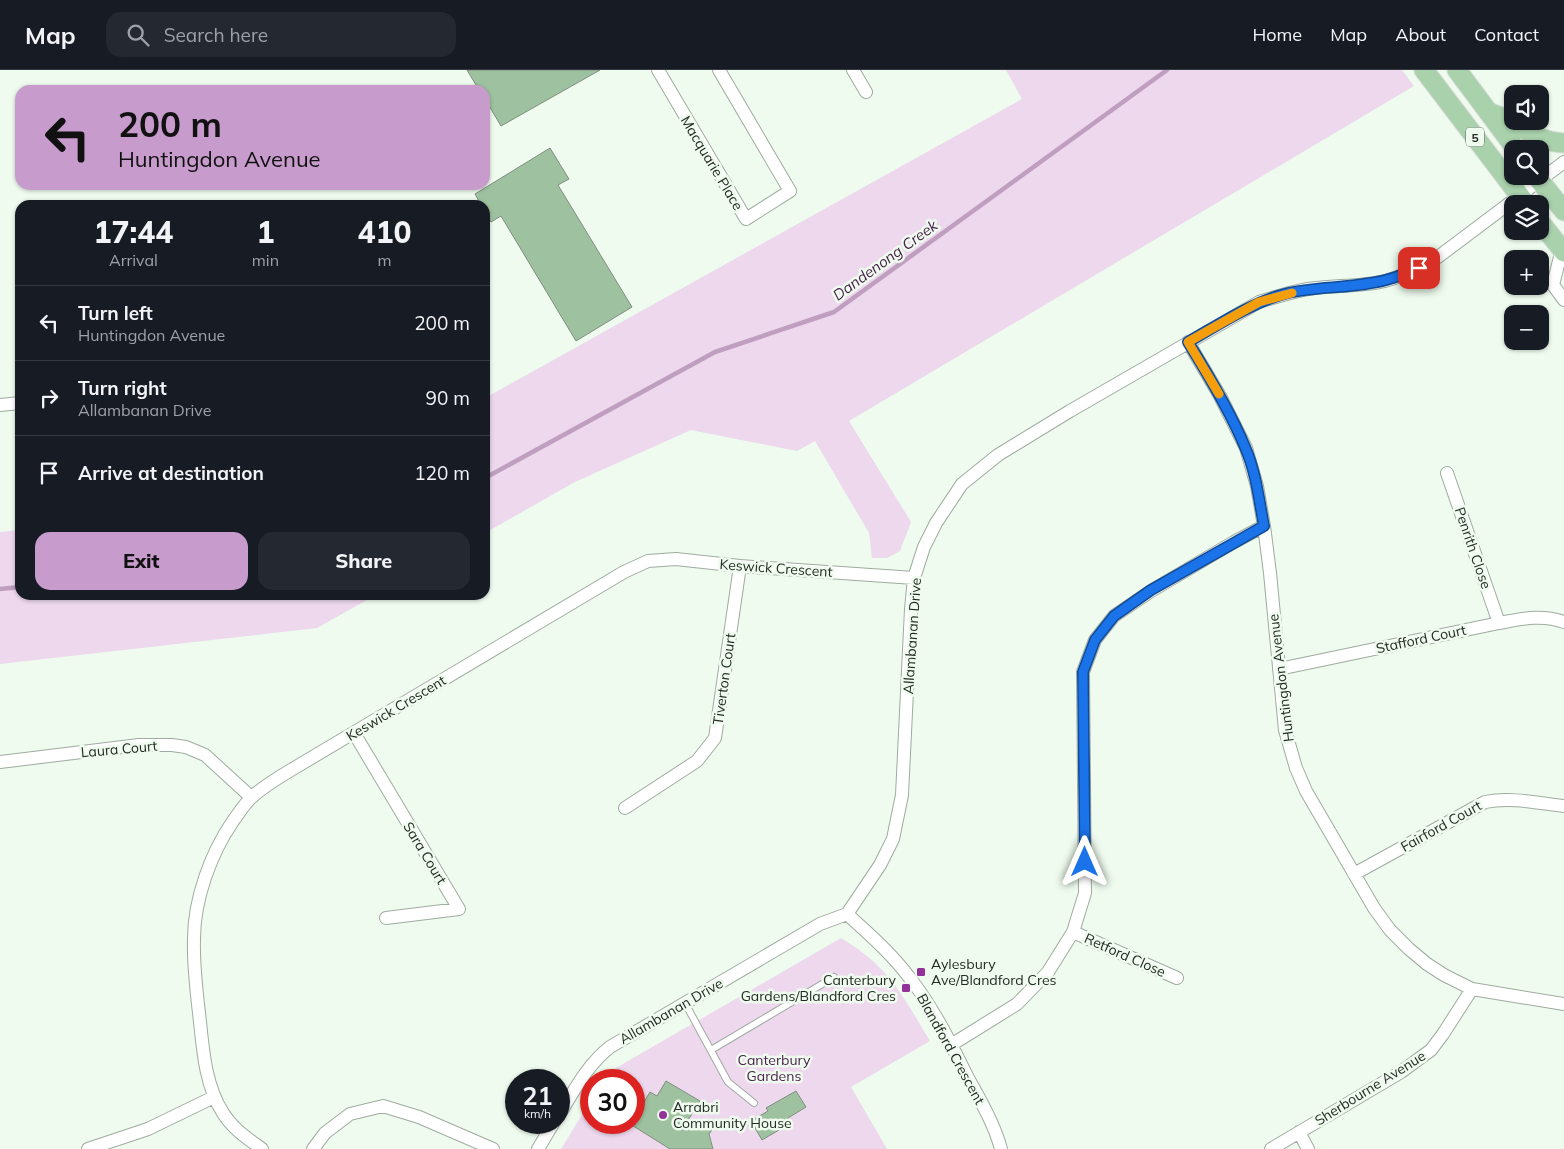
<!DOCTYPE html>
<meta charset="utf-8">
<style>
body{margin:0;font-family:Mulish,sans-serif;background:#242831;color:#f1f3f6;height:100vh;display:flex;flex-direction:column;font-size:19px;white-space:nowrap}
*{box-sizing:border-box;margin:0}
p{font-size:16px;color:#9ea1a6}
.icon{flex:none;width:28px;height:28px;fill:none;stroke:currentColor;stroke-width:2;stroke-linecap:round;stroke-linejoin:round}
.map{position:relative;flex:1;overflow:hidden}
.drawer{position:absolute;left:15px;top:130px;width:475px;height:400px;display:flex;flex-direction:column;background:#171b24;border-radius:15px;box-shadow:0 1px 4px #0004}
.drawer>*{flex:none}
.banner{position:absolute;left:15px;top:15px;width:475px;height:105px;border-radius:15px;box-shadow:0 1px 4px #0004;background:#c79ccc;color:#111;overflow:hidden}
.tools{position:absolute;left:1504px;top:15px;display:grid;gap:10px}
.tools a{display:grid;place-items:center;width:45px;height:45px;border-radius:10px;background:#171b24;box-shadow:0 1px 4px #0004;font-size:25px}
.speed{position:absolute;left:505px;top:999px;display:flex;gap:10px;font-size:25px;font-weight:700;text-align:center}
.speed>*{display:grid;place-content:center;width:65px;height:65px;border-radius:50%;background:#171b24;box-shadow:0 1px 4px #0004;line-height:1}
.speed small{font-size:12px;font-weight:400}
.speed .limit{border:8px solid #d22;background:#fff;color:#111}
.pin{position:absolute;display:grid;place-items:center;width:42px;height:42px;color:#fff;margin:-21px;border-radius:10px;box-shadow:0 2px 8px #0006}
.me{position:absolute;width:55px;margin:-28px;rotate:0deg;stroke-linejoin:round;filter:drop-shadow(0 0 4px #0008)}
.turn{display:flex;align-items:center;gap:18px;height:105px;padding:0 20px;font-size:22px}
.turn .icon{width:65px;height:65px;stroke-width:2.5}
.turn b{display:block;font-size:35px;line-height:42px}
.eta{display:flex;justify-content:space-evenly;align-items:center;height:85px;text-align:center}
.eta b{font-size:30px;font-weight:800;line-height:35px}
.cta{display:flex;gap:10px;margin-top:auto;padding:10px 20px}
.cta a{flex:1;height:58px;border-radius:15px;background:#c79ccc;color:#111;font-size:20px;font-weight:800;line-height:58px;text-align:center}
.cta a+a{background:#242831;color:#f1f3f6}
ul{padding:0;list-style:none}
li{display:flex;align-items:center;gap:15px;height:75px;padding:0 20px;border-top:1px solid #363941}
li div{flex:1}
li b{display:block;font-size:19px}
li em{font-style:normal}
header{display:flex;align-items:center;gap:30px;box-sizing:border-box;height:70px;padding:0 25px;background:#171b24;border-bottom:1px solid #363941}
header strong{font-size:24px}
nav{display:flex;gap:28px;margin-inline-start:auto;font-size:18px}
.search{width:350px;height:45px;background:#242831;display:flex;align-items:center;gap:12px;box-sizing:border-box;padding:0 18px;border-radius:15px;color:#9ea1a6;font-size:19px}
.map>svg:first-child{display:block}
.green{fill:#edd8ee}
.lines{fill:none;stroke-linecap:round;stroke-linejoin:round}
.stream{stroke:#bf9ec0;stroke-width:4.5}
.building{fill:#9ec29f;stroke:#818d81}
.lane-casing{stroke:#9faba0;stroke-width:8}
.street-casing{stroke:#9faba0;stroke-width:14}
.primary-casing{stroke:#d8d9d8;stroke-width:21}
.lane{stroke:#fff;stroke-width:6}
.street{stroke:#fff;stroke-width:12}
.primary{stroke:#a9d1ac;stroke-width:19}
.route-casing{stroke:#114b97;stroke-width:12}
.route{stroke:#1a73e8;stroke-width:9}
.slow{stroke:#f59e0b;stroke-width:9}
.poi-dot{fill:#933299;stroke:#eefbee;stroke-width:2}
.labels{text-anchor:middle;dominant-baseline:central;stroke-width:5;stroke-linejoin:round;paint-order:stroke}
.shield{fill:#eefbee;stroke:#616961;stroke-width:1}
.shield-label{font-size:12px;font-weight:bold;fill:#252a25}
.street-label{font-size:14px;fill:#252a25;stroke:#eefbee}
.poi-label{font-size:14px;fill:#252a25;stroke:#eefbee;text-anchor:start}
.park-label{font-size:14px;fill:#4c224f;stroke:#eefbee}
.water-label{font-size:15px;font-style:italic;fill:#461c49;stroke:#eefbee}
</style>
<header>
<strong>Map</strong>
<div class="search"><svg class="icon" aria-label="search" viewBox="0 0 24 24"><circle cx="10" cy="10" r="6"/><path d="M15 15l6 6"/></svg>Search here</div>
<nav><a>Home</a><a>Map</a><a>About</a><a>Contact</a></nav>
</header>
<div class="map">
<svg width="1564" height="1079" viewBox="0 0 1564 1079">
<rect width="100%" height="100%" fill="#eefbee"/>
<path class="green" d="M 1006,0 L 1402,0 L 1414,16 L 849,351 L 911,452 L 900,481 L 887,488 L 872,488 L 869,463 L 815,371 L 797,381 L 691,360 L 575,412 L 485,463 L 485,328 L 1022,29 Z
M 20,460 L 20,525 L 376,525 L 317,558 L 0,594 L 0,462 Z
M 841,868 C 856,877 871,888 884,902 C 902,922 916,948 930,971 L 851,1017 L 887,1079 L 561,1079 L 591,1030 L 591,1052 L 634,1052 L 634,1010 L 604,1010 L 609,1002 Z"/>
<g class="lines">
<path class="stream" d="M 485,408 L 715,282 L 834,242 L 1167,0
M 0,519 L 20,517"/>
</g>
<path class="building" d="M 467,0 L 600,0 L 501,56 L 485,29 L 485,20 L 479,20 Z
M 550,78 L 569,109 L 558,115 L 632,237 L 576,271 L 501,146 L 491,152 L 485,142 L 485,135 L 481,135 L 475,124 Z
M 666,1011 L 700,1031 L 682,1060 L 704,1055 L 712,1060 L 709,1064 L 713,1079 L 670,1079 L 630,1054 L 634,1052 L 634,1048 L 650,1022 L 657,1026 Z
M 796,1021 L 806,1037 L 788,1048 L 791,1053 L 762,1070 L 751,1051 L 768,1041 L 766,1038 Z"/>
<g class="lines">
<g class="lane-casing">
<path id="lane" d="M 685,933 L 728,1012 L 754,1033
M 711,980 L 834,907"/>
</g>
<g class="street-casing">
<path id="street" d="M 658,0 L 746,149 L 790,121 L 719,0
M 853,0 L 866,22
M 1562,179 L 1553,215 L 1564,230
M 1188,272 L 1220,326 L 1246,378 L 1257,416 L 1264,456 L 1270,503 L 1285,660 L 1296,698 L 1306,721 L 1374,838 L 1390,860 L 1409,879 L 1427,894 L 1444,905 L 1472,919 L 1564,934
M 0,335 L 20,333
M 1447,403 L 1499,553
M 1279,599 L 1499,553 C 1521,549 1542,544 1564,552
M 354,663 L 459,839 L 386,848
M 0,692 L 139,675 L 172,675 L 186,677 L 205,685 L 251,727
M 625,738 L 697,691 L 715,668 L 740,496
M 1354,804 L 1485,732 C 1511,727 1538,733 1564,736
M 847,844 C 869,864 891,883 909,907 C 933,937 950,972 967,1006 C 980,1030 994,1053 1001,1079
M 1073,862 L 1177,908
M 951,975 L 1017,934 L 1048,902 L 1073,862 L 1085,823 L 1083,602 L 1095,570 L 1114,546 L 1151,521 L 1234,472 L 1264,456
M 559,1045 C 574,1021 587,995 610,977 L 820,854 L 847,844 L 880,795 L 893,769 L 902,725 L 911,539 L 914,508 L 924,477 L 936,453 L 962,414 L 998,385 L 1070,341 L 1259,232 C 1275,227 1291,222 1308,219 C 1333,215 1360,217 1385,211 C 1404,206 1421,197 1438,187 L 1564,92
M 1299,1062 L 1308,1079
M 88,1079 L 148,1059 L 214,1027
M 262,1079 C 247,1068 233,1059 223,1043 C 206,1017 203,982 200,952 C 197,924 193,897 194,869 C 194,829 211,783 233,751 C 239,743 245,733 252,727 C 265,715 281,706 296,697 L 624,502 L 648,491 L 676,489 L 740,496 L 914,508
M 313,1079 L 325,1063 L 350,1044 L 383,1036 L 419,1047 L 493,1079
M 538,1079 L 554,1052
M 1271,1079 L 1401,1002 L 1431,980 L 1443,964 L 1472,919"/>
</g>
<g class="primary-casing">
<path id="primary" d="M 1424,0 L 1526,134
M 1457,0 L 1516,79
M 1491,43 C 1498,46 1506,49 1513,53 C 1531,63 1542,72 1564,73
M 1536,106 L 1564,141
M 1540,152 L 1564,182"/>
</g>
<use href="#lane" class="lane"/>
<use href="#street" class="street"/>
<use href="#primary" class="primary"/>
</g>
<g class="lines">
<g class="route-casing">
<path id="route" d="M 1085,792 L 1083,602 L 1095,570 L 1114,546 L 1151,520 L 1264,456 C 1259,430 1256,402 1245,377 C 1230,341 1209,306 1188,272 C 1220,254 1252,232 1288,223 C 1315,217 1344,218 1371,213 C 1388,211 1403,205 1419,198"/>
</g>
<use href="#route" class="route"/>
<path class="slow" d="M 1219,324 L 1188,272 L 1259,232 L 1292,223"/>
</g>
<g class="poi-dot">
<rect x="916" y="897" width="10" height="10" rx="2.5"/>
<rect x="901" y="913" width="10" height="10" rx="2.5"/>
<circle cx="663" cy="1045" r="5"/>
</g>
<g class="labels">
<rect class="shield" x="1466" y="57.5" width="18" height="19" rx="4"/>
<g class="shield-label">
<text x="1475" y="67">5</text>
</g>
<g class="street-label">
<text transform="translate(712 93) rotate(59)">Macquarie Place</text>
<text transform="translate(1473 478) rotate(71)">Penrith Close</text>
<text transform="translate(776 498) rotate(4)">Keswick Crescent</text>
<text transform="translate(912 566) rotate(-86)">Allambanan Drive</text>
<text transform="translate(1421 569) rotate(-12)">Stafford Court</text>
<text transform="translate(1281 608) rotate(-97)">Huntingdon Avenue</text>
<text transform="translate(724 609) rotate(-82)">Tiverton Court</text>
<text transform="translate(396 638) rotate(-31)">Keswick Crescent</text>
<text transform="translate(119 679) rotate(-5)">Laura Court</text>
<text transform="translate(1441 756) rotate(-29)">Fairford Court</text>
<text transform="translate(425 783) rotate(59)">Sara Court</text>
<text transform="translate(1125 885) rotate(24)">Retford Close</text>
<text transform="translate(671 941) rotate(-30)">Allambanan Drive</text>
<text transform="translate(951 979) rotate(61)">Blandford Crescent</text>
<text transform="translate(1370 1018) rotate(-32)">Sherbourne Avenue</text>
</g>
<g class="poi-label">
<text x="931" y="894">Aylesbury<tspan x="931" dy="16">Ave/Blandford Cres</tspan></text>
<text x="896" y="910" text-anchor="end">Canterbury<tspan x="896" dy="16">Gardens/Blandford Cres</tspan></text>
<text x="673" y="1037">Arrabri<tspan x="673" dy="16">Community House</tspan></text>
</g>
<g class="park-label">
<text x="774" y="990">Canterbury<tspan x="774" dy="16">Gardens</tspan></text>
</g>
<g class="water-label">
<text transform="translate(885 190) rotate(-36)">Dandenong Creek</text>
</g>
</g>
</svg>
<div class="tools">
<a><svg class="icon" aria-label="sound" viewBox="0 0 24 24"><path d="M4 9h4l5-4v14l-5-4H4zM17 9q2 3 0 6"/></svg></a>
<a><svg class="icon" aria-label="search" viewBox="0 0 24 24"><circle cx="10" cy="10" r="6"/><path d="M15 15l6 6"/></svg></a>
<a><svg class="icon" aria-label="layers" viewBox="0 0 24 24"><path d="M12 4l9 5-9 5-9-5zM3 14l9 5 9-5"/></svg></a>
<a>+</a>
<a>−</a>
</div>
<div class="speed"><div>21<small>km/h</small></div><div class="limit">30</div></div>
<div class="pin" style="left:1419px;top:198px;background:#d93025"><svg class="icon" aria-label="arrive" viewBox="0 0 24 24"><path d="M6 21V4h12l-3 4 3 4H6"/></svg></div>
<svg class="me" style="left:1085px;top:792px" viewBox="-20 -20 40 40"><path d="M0-17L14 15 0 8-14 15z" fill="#1a73e8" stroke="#fff" stroke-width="4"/></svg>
<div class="banner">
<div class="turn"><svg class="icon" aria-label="left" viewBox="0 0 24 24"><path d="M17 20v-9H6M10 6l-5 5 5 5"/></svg><div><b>200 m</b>Huntingdon Avenue</div></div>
</div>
<section class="drawer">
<div class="eta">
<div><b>17:44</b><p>Arrival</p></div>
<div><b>1</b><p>min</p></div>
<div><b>410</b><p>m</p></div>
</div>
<ul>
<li><svg class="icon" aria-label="left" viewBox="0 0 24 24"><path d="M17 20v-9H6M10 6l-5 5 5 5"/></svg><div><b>Turn left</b><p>Huntingdon Avenue</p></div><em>200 m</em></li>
<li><svg class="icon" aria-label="right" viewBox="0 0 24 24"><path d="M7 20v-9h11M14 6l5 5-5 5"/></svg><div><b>Turn right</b><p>Allambanan Drive</p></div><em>90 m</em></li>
<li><svg class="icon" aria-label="arrive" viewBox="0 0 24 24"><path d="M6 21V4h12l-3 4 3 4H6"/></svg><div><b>Arrive at destination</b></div><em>120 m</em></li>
</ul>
<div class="cta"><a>Exit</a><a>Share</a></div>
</section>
</div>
